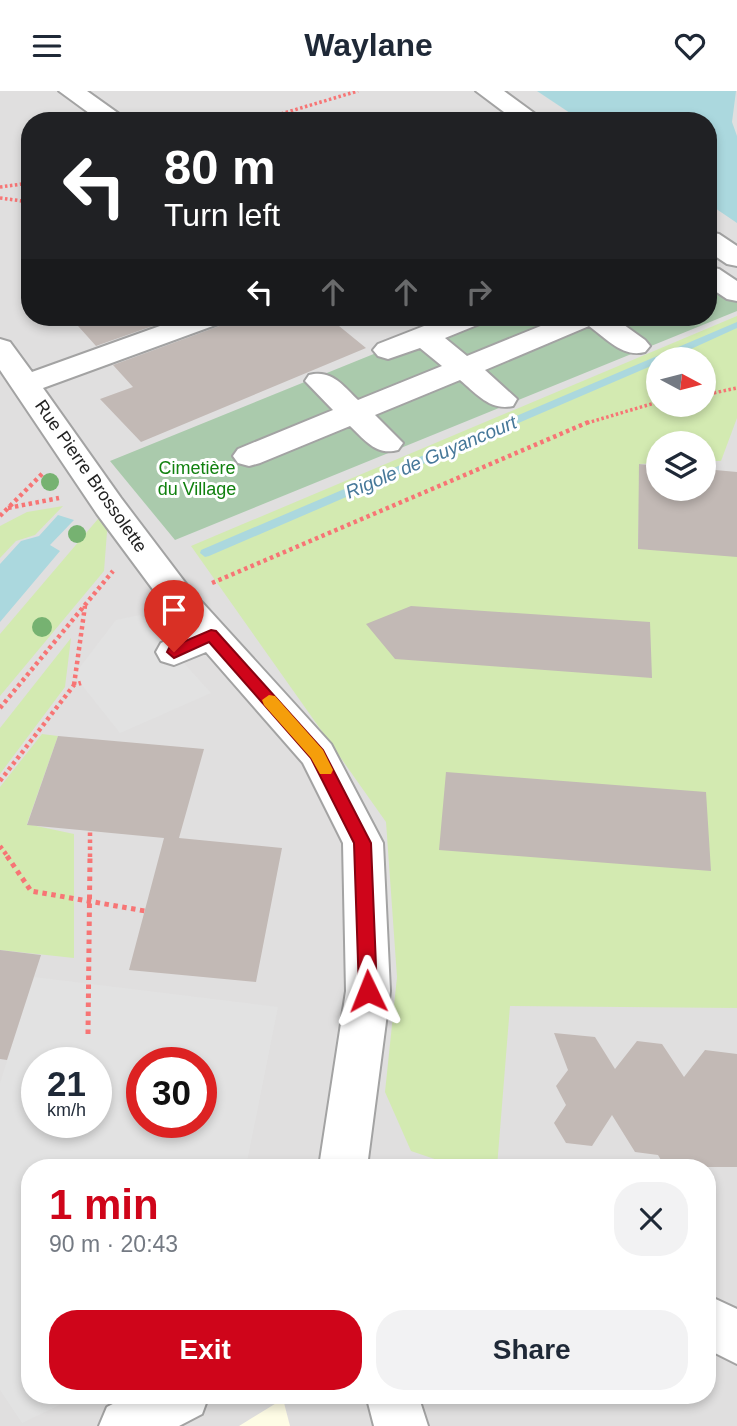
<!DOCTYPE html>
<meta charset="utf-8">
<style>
body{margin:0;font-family:Arial,sans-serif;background:#f2f2f3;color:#1f2937;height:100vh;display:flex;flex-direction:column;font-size:26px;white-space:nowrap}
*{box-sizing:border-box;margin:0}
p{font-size:23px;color:#747a83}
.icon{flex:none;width:38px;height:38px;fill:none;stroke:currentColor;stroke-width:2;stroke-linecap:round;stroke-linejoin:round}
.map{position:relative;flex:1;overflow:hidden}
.drawer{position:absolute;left:21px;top:1068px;width:695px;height:245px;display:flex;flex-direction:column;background:#fff;border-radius:28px;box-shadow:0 4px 10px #0003}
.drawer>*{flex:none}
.top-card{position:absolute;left:21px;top:21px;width:696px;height:214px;border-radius:28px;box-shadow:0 4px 10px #0003;background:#202124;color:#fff;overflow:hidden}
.needle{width:46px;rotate:97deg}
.buttons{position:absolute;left:646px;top:256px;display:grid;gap:14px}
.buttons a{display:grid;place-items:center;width:70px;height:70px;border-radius:50%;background:#fff;box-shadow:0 4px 10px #0003;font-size:35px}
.speed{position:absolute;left:21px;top:956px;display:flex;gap:14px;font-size:35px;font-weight:700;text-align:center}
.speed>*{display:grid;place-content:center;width:91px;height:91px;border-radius:50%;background:#fff;box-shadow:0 4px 10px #0003;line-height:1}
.speed small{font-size:18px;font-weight:400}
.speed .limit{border:10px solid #d22;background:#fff;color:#111}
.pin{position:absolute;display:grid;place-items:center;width:60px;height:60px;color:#fff;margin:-72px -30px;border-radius:50% 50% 50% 0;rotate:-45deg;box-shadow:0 0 7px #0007}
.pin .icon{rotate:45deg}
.me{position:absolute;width:77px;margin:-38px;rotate:358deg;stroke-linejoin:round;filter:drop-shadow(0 0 5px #0008)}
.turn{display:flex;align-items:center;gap:24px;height:147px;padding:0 28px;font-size:32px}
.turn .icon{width:91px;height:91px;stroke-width:2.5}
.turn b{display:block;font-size:49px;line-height:60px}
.lanes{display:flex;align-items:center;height:66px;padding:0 28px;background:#0003;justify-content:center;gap:35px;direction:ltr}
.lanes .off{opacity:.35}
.round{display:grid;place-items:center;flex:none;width:74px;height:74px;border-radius:28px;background:#f2f2f3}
.summary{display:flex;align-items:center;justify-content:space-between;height:119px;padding:0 28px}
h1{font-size:42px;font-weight:700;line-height:52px;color:#cf051a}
.button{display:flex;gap:14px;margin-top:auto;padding:14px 28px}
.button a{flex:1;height:80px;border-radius:28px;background:#cf051a;color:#fff;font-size:28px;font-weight:700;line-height:80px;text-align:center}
.button a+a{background:#f2f2f3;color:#1f2937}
header{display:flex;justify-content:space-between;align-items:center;height:91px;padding:0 28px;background:#fff;font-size:32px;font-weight:700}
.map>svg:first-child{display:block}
.residential{fill:#e0dfdf;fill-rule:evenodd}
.education{fill:#fefce5}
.grass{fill:#d3eab1;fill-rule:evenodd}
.cemetery{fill:#aacaac}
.parking{fill:#e2e2e2;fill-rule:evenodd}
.water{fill:#abd8de}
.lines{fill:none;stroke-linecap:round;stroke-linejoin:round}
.stream{fill:#abd8de;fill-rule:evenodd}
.building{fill:#c2b9b5}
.minor-casing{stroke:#a3a3a3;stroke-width:4}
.path-far2{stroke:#f77575;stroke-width:3.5;stroke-dasharray:2.5 2.5;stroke-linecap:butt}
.path-far1{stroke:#f77575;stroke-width:4.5;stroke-dasharray:3.5 3.5;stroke-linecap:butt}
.path{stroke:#f77575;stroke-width:5;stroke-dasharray:4.5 4.5;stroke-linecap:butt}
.minor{fill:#fff;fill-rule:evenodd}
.tree{fill:#76b271}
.route{fill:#cf051a;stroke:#870311;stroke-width:2}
.slow{fill:#f59e0b}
.labels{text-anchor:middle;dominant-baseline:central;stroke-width:6;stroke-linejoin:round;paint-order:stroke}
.park-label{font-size:18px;fill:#11810f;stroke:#fff}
.street-label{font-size:18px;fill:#222;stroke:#fff}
.water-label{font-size:19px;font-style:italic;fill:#467899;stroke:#fff}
</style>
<header><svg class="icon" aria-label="menu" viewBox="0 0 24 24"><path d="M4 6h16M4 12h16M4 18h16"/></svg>Waylane<svg class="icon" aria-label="heart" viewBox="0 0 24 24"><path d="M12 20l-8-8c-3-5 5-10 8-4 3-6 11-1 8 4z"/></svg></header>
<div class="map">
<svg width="737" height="1335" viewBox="0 0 737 1335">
<rect width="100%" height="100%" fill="#f2eee9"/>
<path class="residential" d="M 0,0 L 737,0 L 737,1335 L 0,1335 ZM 30,30 L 709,30 L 709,226 L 30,226 ZM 658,268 L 704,268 L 704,313 L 658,313 ZM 658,352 L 704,352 L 704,397 L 658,397 ZM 37,971 L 96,971 L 96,1031 L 37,1031 ZM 142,971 L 201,971 L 201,1031 L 142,1031 ZM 30,1076 L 707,1076 L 707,1304 L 30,1304 Z"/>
<path class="education" d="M 283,1308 L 290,1335 L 239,1335 Z"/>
<path class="grass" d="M 737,225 L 737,327 L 721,370 L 704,370 L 704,352 L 658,352 L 658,372 L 640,373 L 638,457 L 737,465 L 737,917 L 510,915 L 497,1076 L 458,1076 L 411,1060 L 385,1001 L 397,886 L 386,731 L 191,455 ZM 658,268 L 704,268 L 704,313 L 658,313 Z
M 63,415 L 35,444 L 16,450 L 0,467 L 0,435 L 27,421 Z
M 109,415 L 104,480 L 0,605 L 0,543 Z
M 71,547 L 65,596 L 0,683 L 0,637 Z
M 42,643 L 58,645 L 27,733 L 74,743 L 74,867 L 0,859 L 0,696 Z"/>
<path class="cemetery" d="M 709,176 L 737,195 L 737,220 L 175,449 L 110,370 L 465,226 L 709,226 Z"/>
<path class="parking" d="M 140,524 L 211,602 L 120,642 L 74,584 L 116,529 Z
M 34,886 L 278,916 L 246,1076 L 30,1076 L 30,1304 L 80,1304 L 22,1332 L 0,1299 L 0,992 ZM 37,971 L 96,971 L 96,1031 L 37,1031 ZM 142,971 L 201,971 L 201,1031 L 142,1031 Z"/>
<path class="water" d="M 537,0 L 736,0 L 732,31 L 737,45 L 737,132 L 709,113 L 709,30 L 582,30 Z
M 58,424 L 74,429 L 50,454 L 60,460 L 0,531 L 0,473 L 21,450 L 39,445 Z"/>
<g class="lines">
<path class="stream" d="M 737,231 L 737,237 L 669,268 L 658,268 L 658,272 L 209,465 L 205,466 L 200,462 L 201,459 Z"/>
</g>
<path class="building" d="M 70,226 L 178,226 L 96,255 Z
M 228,226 L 328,226 L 366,257 L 141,351 L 100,308 L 133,296 L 113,274 L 222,234 Z
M 639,373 L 658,375 L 658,397 L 704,397 L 704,378 L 737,381 L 737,466 L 638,458 Z
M 411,515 L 650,531 L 652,587 L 395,568 L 366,533 Z
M 58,645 L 204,658 L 179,747 L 282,757 L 256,891 L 129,879 L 164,747 L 27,734 Z
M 446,681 L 706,701 L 711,780 L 439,759 Z
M 0,859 L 41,864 L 7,969 L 0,968 Z
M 554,942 L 595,946 L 615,978 L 637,950 L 662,953 L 684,986 L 705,959 L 737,963 L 737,1076 L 665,1076 L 658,1064 L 635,1061 L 612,1024 L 592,1055 L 566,1052 L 554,1032 L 566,1014 L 556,995 L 568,979 Z"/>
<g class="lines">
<g class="minor-casing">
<path id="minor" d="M 59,0 L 87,0 L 129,30 L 100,30 Z
M 476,0 L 504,0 L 545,30 L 516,30 Z
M 709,141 L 719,143 L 737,155 L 737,175 L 727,173 L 709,161 Z
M 709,176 L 719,178 L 737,190 L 737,210 L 727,208 L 709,196 Z
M 185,226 L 225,226 L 221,232 L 43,297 L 121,407 L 190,498 L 331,653 L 383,752 L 390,900 L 367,1076 L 319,1076 L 346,900 L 343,752 L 303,672 L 206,561 L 174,574 L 161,570 L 156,561 L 161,552 L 187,540 L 166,516 L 97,423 L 0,279 L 0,248 L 10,251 L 32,281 Z
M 447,226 L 486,226 L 482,232 L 445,247 L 467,265 L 563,226 L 613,226 L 645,249 L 650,255 L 645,261 C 623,267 607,248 589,235 L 485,279 L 517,308 L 513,315 C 490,320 477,303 460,289 L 375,324 L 403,352 L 398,359 C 376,365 365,349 350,335 L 260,372 L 249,375 L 238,372 L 233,365 L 238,358 L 333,319 L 305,290 L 309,284 C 332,278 343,295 358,309 L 442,275 L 420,257 L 388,268 L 378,265 L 373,259 L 378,253 Z
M 707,1204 L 737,1218 L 737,1273 L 707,1258 Z
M 130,1304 L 209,1304 L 202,1323 L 179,1335 L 99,1335 L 107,1316 Z
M 366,1304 L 418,1304 L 428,1335 L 374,1335 Z"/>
</g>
<path class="path-far2" d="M 257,30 L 358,0
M 0,96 L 30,92
M 0,107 L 30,111
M 704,304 L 737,297
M 587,332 L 658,311"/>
<path class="path-far1" d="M 8,417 L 59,407
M 0,425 L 44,381
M 212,492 L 591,330
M 74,594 L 85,515
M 0,617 L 113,480
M 0,690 L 74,594 L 81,592
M 0,755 L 8,766
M 90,766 L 90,740"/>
<path class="path" d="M 7,765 L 31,800 L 145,820
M 88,943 L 90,765"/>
<use href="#minor" class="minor"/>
</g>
<g class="tree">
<circle cx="50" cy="391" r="9"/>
<circle cx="77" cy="443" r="9"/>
<circle cx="42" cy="536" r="10"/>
</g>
<path class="route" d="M 211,539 L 216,540 L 323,659 L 371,752 L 377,900 L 374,905 L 368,908 L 362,905 L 359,900 L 354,752 L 311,667 L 209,551 L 174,567 L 167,561 L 169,557 Z"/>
<path class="slow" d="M 269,604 L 275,605 L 323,659 L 333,679 L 331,683 L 320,683 L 311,667 L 264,614 L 262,609 Z"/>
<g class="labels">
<g class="park-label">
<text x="197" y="377">Cimetière<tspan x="197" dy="21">du Village</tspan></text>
</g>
<g class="street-label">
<text transform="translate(91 385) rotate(55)">Rue Pierre Brossolette</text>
</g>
<g class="water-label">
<text transform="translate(431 366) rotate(-23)">Rigole de Guyancourt</text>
</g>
</g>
</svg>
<div class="buttons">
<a><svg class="needle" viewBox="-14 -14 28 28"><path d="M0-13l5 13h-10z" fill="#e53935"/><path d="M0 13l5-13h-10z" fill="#747a83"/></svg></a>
<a><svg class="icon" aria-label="layers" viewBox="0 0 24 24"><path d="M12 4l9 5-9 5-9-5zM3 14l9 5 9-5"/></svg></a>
</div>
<div class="speed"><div>21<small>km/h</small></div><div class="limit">30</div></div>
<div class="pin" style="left:174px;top:561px;background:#d93025"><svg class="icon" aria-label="arrive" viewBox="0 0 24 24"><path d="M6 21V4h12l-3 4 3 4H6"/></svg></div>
<svg class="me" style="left:368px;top:900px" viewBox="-20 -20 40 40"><path d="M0-17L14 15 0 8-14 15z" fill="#cf051a" stroke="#fff" stroke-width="4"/></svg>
<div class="top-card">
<div class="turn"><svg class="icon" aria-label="left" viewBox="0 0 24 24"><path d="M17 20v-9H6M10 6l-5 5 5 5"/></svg><div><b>80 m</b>Turn left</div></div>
<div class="lanes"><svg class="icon" aria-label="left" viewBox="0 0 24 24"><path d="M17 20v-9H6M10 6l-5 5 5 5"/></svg><svg class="icon off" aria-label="ahead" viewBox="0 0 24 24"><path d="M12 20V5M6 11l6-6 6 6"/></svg><svg class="icon off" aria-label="ahead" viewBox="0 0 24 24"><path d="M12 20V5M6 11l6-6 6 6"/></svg><svg class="icon off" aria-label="right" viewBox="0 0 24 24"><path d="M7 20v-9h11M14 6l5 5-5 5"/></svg></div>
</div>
<section class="drawer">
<div class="summary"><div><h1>1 min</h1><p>90 m · 20:43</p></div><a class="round"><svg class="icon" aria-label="close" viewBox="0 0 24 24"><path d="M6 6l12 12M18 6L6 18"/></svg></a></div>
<div class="button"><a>Exit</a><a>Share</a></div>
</section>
</div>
